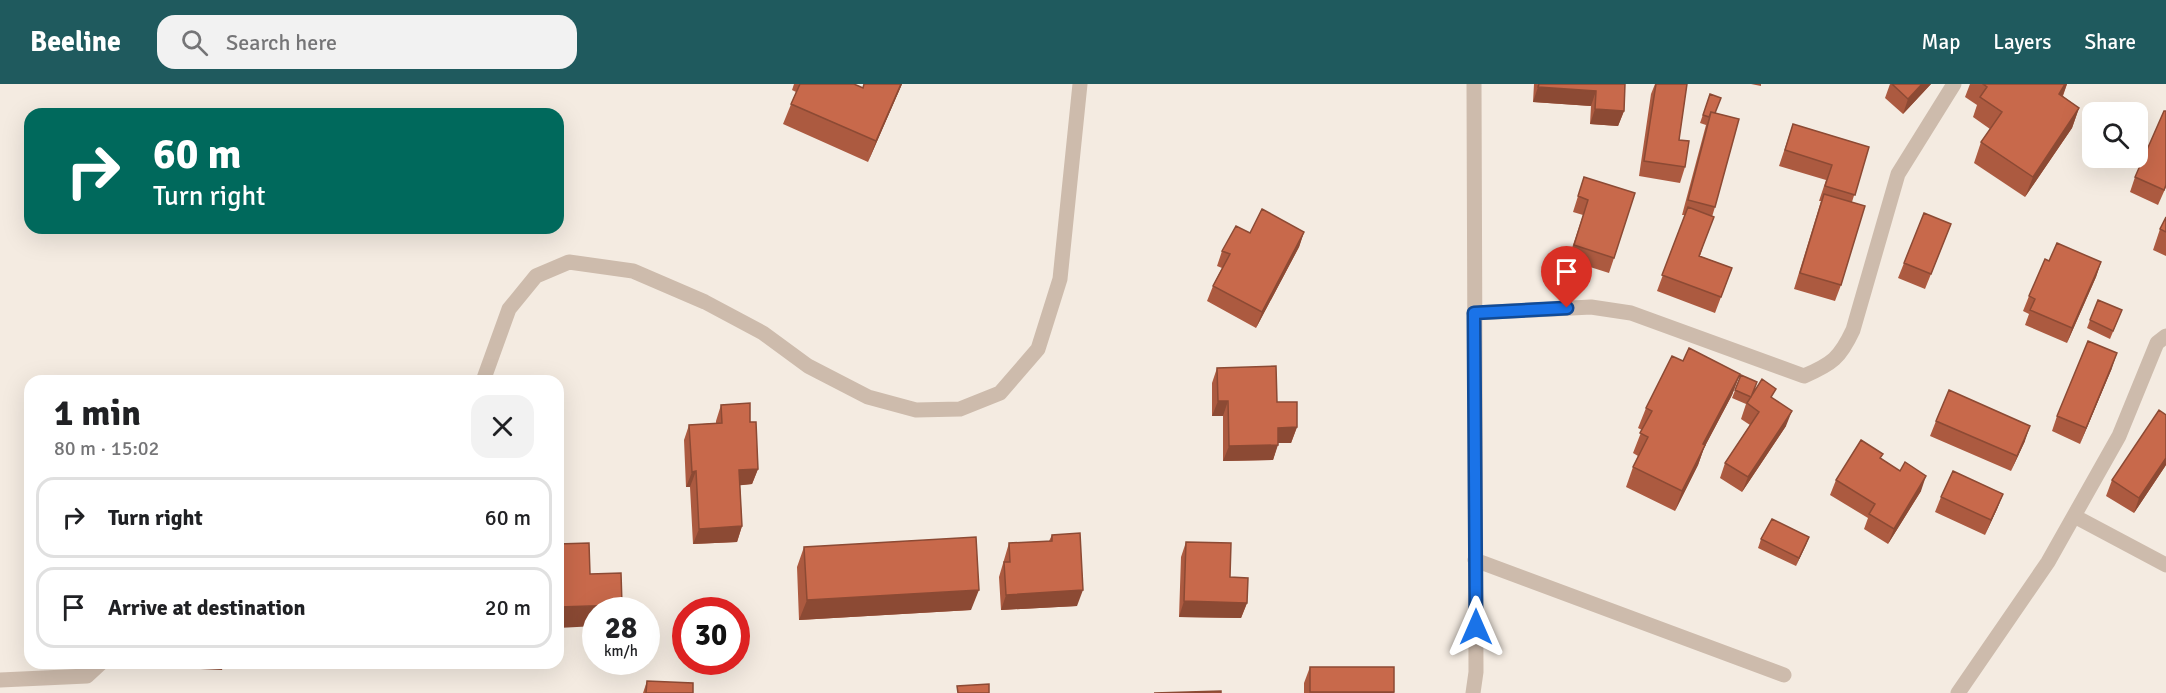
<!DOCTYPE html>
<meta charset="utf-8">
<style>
body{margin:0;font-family:Signika,sans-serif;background:#f2f2f2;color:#202124;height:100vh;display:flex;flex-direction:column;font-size:22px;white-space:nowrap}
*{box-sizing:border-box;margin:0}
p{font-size:20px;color:#757577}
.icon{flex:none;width:33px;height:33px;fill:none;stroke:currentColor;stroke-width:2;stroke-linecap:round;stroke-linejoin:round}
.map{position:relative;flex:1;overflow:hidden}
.side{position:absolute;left:24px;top:291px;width:540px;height:294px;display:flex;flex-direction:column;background:#fff;border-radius:18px;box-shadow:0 6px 24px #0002}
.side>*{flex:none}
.banner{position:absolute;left:24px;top:24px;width:540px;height:126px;border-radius:18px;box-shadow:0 6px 24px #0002;background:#00695c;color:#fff;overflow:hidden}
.tools{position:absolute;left:2082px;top:18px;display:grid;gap:12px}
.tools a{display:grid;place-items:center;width:66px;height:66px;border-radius:12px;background:#fff;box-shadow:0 6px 24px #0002;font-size:30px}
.speed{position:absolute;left:582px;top:513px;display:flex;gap:12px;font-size:30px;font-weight:700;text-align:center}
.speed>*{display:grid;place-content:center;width:78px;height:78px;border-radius:50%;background:#fff;box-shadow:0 6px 24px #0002;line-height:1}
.speed small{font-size:15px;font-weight:400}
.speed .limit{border:9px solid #d22;background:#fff;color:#111}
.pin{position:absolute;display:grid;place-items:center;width:51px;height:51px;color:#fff;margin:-62px -26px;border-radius:50% 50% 50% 0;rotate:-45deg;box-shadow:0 0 6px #0007}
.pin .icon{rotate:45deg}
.me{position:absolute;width:66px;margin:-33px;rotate:0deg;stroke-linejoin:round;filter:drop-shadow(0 0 4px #0008)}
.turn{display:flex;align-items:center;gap:21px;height:126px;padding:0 30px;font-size:27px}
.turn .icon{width:78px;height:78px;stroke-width:2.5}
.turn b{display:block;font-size:42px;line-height:51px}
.round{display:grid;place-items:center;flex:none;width:63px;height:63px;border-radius:18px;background:#f2f2f2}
.headline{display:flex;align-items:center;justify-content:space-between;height:102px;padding:0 30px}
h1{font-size:36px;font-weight:800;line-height:45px}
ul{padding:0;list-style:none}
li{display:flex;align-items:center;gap:18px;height:81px;margin:0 12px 9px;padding:0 18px;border:3px solid #e0e0e0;border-radius:18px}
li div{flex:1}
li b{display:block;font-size:22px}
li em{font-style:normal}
header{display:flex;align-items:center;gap:36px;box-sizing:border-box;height:84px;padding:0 30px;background:#1f5a5e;color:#fff}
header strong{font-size:28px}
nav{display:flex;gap:33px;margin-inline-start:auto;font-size:21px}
.search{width:420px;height:54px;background:#f2f2f2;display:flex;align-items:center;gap:15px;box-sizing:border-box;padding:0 21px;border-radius:18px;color:#757577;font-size:22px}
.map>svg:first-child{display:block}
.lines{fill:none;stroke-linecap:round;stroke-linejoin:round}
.minor{stroke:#cdbbac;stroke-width:15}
.wall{fill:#ac5a40}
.shaded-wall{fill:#8c4a34}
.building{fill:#c8694b;stroke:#8c4a34;stroke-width:1.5}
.route-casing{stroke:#114b97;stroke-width:15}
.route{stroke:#1a73e8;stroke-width:10}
</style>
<header>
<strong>Beeline</strong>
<div class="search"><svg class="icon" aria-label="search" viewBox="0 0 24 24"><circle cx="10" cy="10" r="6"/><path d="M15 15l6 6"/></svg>Search here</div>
<nav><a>Map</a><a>Layers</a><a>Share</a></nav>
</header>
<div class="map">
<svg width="2166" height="609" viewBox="0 0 2166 609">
<rect width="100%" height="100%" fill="#f4ebe1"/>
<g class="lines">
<path class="minor" d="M 1474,229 L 1591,223 L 1631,229 L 1804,292 C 1832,280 1840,274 1853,246 L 1898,90 L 1954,0
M 483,297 L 509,225 L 536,192 L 569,178 L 633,187 L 705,218 L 763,249 L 808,282 L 868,313 L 916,326 L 960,325 L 1000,309 L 1038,265 L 1060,195 L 1080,0
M 2074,432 L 2166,481
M 1475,476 L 1784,591
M 0,596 L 87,592 L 101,579
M 1473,609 L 1476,588 L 1474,0
M 1958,609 L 2048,478 L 2119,352 L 2157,259 L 2166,252"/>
</g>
<path class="wall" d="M 794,0 L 854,0 L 863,4 L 864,0 L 902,0 L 868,78 L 783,40 L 796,8 L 792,6 Z
M 1534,0 L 1625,0 L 1624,27 L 1618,42 L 1590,40 L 1591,22 L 1533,18 Z
M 1655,0 L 1687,0 L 1679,56 L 1685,83 L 1680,99 L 1639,92 L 1651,10 Z
M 1751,0 L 1761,0 L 1761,2 Z
M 1890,0 L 1931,0 L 1903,30 L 1885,14 Z
M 1970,0 L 2067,0 L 2063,12 L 2079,24 L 2072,44 L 2025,113 L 1974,79 L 1981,58 L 1990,45 L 1973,33 L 1977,21 L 1965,13 Z
M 1710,10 L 1715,29 L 1715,123 L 1700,172 L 1732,184 L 1715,229 L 1657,207 L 1685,131 L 1682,131 L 1706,41 L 1700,39 Z
M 1793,40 L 1869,63 L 1852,118 L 1841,201 L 1835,217 L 1794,205 L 1821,117 L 1819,117 L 1826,96 L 1779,82 Z
M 1584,93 L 1614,174 L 1609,189 L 1568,176 L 1583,131 L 1573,128 Z
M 2135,93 L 2166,103 L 2158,121 L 2130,108 Z
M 2166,133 L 2166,172 L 2153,166 L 2160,145 Z
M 1951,140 L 1925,205 L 1898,194 L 1904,179 Z
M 1304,148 L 1299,163 L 1256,244 L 1207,217 L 1213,202 L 1222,184 L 1217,182 L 1222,167 L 1250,149 Z
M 2049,177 L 2101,178 L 2096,193 L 2067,259 L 2025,241 L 2029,230 L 2023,227 L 2029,212 Z
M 2122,226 L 2110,255 L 2087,244 L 2090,236 Z
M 1683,277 L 1740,290 L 1732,311 L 1704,364 L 1698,381 L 1675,427 L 1626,403 L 1633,383 L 1638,372 L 1633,369 L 1642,346 L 1638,344 L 1646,324 Z
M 1217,284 L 1277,318 L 1297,343 L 1291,359 L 1278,359 L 1273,376 L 1223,377 L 1223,332 L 1212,332 L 1212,299 Z
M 2112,284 L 2080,360 L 2052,347 L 2057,332 Z
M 1741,291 L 1753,309 L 1772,314 L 1786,342 L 1742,408 L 1720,394 L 1725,379 L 1750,341 L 1741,335 L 1746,320 L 1732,314 Z
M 721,321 L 750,338 L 758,385 L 752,400 L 740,401 L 742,442 L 737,458 L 693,460 L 690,403 L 686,403 L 684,356 L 689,341 L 716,339 L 716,337 Z
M 1936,337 L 2025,357 L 2011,387 L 1930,352 Z
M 30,355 L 30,431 L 26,431 Z
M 1881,375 L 1921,407 L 1888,460 L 1864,445 L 1868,434 L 1830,411 L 1836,396 Z
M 2166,381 L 2134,429 L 2106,412 L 2112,396 Z
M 2003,410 L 1997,425 L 1985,451 L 1935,428 L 1941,413 Z
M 1052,451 L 1077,522 L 1001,526 L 999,493 L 1009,459 L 1049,457 Z
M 1809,453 L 1796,482 L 1758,464 L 1761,455 Z
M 1186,458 L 1230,493 L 1247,519 L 1241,534 L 1179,533 L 1181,473 Z
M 804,463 L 971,526 L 799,536 L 797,483 Z
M 1310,583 L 1394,583 L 1394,609 L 1304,609 L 1304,599 Z
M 647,597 L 693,609 L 643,609 Z"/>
<path class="shaded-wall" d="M 901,0 L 902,0 L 868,78 L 876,57 Z
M 1922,0 L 1931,0 L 1903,30 L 1908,15 Z
M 2065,0 L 2067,0 L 2062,13 L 2059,10 Z
M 1538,3 L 1596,7 L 1591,22 L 1533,18 Z
M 2079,24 L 2072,44 L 2025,113 L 2033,93 Z
M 1595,25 L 1624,27 L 1618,42 L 1590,40 Z
M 1304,148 L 1299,163 L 1256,244 L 1262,228 Z
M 2101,178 L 2096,193 L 2067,259 L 2072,244 Z
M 2117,269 L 2112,284 L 2080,360 L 2086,344 Z
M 1740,290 L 1732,311 L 1704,364 L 1698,381 L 1675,427 L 1682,407 L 1703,360 Z
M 1218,317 L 1228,317 L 1223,332 L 1212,332 Z
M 1792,327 L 1786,342 L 1742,408 L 1748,393 Z
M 2030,342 L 2025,357 L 2011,387 L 2017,372 Z
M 1297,343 L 1291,359 L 1272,359 L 1278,344 Z
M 1278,361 L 1273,376 L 1223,377 L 1229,362 Z
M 2166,374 L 2166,381 L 2134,429 L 2139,414 Z
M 758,385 L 752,400 L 734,402 L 739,386 Z
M 696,387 L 690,403 L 686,403 L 692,388 Z
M 1926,392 L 1921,407 L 1888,460 L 1894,445 Z
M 2003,410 L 1997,425 L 1985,451 L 1991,436 Z
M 30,418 L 30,431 L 26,431 Z
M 742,442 L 737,458 L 693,460 L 699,445 Z
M 1809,453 L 1806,461 L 1796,482 L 1799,474 Z
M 979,506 L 971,526 L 799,536 L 807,516 Z
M 1083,506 L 1077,522 L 1001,526 L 1006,511 Z
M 1184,517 L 1247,519 L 1241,534 L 1179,533 Z
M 622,521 L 620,526 L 596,526 L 596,542 L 558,544 L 558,523 Z
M 181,579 L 224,579 L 222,586 L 179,584 Z
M 1310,608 L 1394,608 L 1394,609 Z"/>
<path class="building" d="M 800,0 L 854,0 L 863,4 L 864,0 L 901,0 L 876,57 L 791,20 Z
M 1539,0 L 1625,0 L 1624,27 L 1595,25 L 1596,7 L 1538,3 Z
M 1656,0 L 1687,0 L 1679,56 L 1689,57 L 1685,83 L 1644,77 Z
M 1892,0 L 1922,0 L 1908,15 Z
M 1983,0 L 2065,0 L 2059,10 L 2079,24 L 2033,93 L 1981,58 L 2002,28 L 1980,13 L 1987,3 Z
M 1710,10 L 1721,14 L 1715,29 L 1711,28 L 1709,33 L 1703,31 Z
M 2164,27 L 2166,27 L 2166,101 L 2164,106 L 2135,93 Z
M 1711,28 L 1739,35 L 1715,123 L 1688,116 Z
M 1793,40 L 1869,63 L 1855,111 L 1825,102 L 1832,81 L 1785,66 Z
M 1584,93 L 1635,109 L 1614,174 L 1574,161 L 1588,116 L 1578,112 Z
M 1824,110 L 1865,122 L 1841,201 L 1800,189 Z
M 1688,123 L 1714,133 L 1699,172 L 1732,184 L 1721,213 L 1662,191 Z
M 1262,125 L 1304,148 L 1262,228 L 1213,202 L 1230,170 L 1222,167 L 1236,142 L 1250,149 Z
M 1924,129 L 1951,140 L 1931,190 L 1904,179 Z
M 2166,133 L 2166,148 L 2160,145 Z
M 2057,159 L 2101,178 L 2072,244 L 2030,226 L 2035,215 L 2029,212 L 2045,175 L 2049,177 Z
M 2098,216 L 2122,226 L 2113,247 L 2090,236 Z
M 2088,257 L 2117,269 L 2086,344 L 2057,332 Z
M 1689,264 L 1740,290 L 1703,360 L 1705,361 L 1682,407 L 1633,383 L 1648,353 L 1640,349 L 1652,327 L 1646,324 L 1672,272 L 1683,277 Z
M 1276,282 L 1277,318 L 1297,318 L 1297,343 L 1278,344 L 1278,361 L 1229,362 L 1228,317 L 1218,317 L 1217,284 Z
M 1741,291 L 1757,298 L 1751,313 L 1735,306 Z
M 1762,295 L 1776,305 L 1771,313 L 1792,327 L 1748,393 L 1725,379 L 1759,328 L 1747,319 Z
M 1949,306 L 2030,342 L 2017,372 L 1936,337 Z
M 750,319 L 750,338 L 756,338 L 758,385 L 739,386 L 742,442 L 699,445 L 696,387 L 692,388 L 689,341 L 722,339 L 721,321 Z
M 2159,326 L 2166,331 L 2166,374 L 2139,414 L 2112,396 Z
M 1861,356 L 1883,370 L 1880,374 L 1900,387 L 1905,378 L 1926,392 L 1894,445 L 1869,430 L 1875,420 L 1836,396 Z
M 1953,387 L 2003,410 L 1991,436 L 1941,413 Z
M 1772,435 L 1809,453 L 1799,474 L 1761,455 Z
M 1080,449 L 1083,506 L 1006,511 L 1004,478 L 1010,478 L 1009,459 L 1052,457 L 1052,451 Z
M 976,453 L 979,506 L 807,516 L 804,463 Z
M 1186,458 L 1231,459 L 1230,493 L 1248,494 L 1247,519 L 1184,517 Z
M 589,459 L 590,490 L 621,489 L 622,521 L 558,523 L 558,460 Z
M 1310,583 L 1394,583 L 1394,608 L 1310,608 Z
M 647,597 L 693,599 L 693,609 L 646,609 Z
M 989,600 L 989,609 L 958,609 L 957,602 Z
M 1221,607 L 1221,609 L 1154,609 Z"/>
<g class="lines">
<g class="route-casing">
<path id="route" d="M 1476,543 L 1474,229 L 1567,224"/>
</g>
<use href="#route" class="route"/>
</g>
</svg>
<div class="tools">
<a><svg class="icon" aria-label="search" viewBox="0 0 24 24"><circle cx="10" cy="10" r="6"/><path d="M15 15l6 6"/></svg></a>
</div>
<div class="speed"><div>28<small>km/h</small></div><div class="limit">30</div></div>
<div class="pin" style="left:1567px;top:224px;background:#d93025"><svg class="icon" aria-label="arrive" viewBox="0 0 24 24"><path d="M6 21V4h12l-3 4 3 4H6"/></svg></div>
<svg class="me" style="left:1476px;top:543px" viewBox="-20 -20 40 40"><path d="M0-17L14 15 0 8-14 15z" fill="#1a73e8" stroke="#fff" stroke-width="4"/></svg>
<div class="banner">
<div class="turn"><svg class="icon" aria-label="right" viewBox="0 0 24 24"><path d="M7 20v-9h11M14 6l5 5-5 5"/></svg><div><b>60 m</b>Turn right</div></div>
</div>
<section class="side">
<div class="headline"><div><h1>1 min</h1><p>80 m · 15:02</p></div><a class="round"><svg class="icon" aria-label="close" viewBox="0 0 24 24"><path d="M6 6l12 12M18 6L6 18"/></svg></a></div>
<ul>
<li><svg class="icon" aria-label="right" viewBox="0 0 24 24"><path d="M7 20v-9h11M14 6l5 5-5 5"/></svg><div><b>Turn right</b></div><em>60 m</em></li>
<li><svg class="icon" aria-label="arrive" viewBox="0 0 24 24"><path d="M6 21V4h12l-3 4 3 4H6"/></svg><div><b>Arrive at destination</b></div><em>20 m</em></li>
</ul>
</section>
</div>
